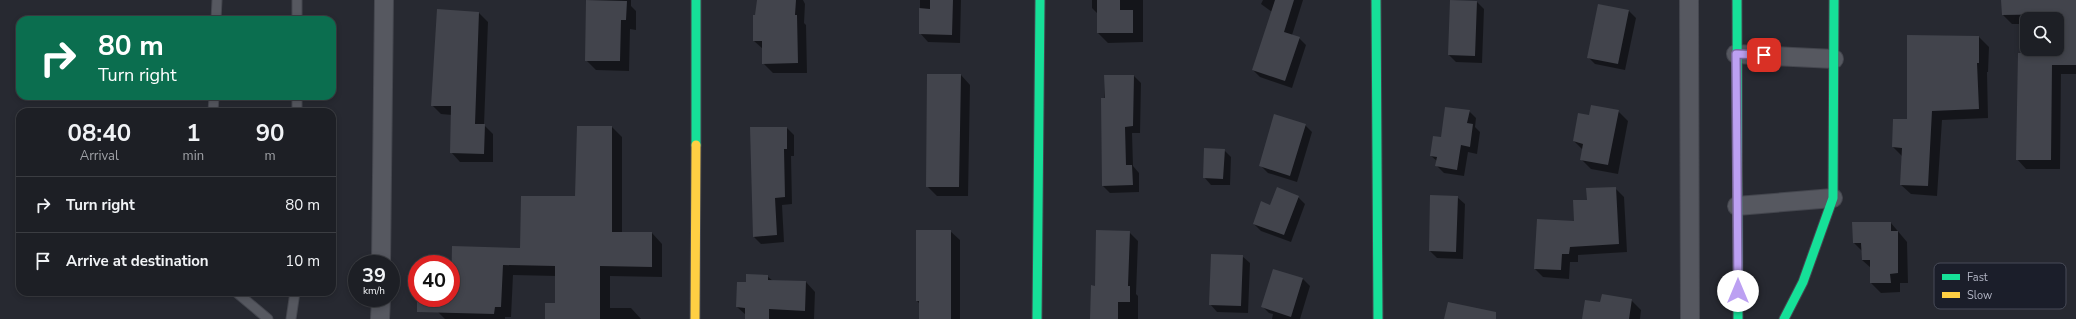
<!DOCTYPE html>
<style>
body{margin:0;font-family:"Nunito Sans",sans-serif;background:#25272d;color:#f1f3f6;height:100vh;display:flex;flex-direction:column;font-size:15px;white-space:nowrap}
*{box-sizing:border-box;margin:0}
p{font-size:13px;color:#a0a2a7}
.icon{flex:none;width:22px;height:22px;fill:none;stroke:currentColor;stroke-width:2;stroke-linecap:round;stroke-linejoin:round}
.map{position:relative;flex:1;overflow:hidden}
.side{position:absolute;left:16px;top:108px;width:320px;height:188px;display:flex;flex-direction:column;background:#1d1f25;border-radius:12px;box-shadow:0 2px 6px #0003,0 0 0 1px #3b3d42}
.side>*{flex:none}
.top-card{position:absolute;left:16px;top:16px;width:320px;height:84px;border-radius:12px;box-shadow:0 2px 6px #0003,0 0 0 1px #3b3d42;background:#0b6e4f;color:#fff;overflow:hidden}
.fabs{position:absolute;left:2020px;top:12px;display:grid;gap:8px}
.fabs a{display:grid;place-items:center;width:44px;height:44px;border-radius:8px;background:#1d1f25;box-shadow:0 2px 6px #0003,0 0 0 1px #3b3d42;font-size:20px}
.speed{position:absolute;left:348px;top:255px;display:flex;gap:8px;font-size:20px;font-weight:700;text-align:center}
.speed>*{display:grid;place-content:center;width:52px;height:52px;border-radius:50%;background:#1d1f25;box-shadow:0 2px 6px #0003,0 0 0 1px #3b3d42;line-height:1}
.speed small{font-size:10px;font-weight:400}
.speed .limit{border:6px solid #d22;background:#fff;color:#111}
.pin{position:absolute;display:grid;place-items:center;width:34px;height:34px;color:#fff;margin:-17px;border-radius:8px;box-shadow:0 2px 6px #0006}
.me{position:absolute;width:44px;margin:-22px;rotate:0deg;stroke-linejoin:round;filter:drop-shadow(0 0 3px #0008)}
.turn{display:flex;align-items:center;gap:14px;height:84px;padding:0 16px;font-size:18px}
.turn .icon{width:52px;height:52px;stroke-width:2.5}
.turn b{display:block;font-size:28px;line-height:34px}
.eta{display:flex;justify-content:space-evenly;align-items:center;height:68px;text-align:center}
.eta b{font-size:24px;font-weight:700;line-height:28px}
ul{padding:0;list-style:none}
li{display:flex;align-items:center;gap:12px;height:56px;padding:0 16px;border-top:1px solid #3b3d42}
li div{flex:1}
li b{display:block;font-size:15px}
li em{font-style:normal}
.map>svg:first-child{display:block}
.shadow{fill:#0007}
.building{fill:#42444c}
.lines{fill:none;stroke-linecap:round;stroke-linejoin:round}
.lane-casing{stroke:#44464e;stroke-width:11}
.street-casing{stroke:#44464e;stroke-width:20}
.fast-casing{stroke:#44464e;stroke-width:11}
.slow-casing{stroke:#44464e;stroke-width:11}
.lane{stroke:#565860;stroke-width:9}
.street{stroke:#565860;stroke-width:18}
.fast{stroke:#16e098;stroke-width:9}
.slow{stroke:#ffcf43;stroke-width:9}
.route-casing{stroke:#7a689d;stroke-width:10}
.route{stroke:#bca0f2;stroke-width:7}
.key{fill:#1b1e2a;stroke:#484b58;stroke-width:1}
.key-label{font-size:11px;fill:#b0b3c2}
</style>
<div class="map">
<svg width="2076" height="319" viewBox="0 0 2076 319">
<rect width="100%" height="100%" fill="#272931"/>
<path class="shadow" d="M 587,0 L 631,0 L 631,6 L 636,11 L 636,30 L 630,29 L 629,71 L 596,70 L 586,60 Z
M 758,0 L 803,0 L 805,4 L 804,23 L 806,25 L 807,73 L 773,73 L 763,63 L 763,49 L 754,41 Z
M 920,0 L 961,0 L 960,43 L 928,42 L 920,33 Z
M 1092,0 L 1143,0 L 1143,42 L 1108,43 L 1098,33 L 1098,14 L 1092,8 Z
M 1263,0 L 1303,0 L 1292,35 L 1299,38 L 1306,45 L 1292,88 L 1260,77 L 1253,70 L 1272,12 L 1261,4 Z
M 2002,0 L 2076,0 L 2076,74 L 2061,74 L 2060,169 L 2026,169 L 2017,159 L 2029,49 L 2057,49 L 2057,19 L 2027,19 L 2027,24 L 2012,24 L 2003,15 Z
M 1477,2 L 1484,9 L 1482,63 L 1456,62 L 1449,55 Z
M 1599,5 L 1629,11 L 1636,18 L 1625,70 L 1595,64 L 1588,57 Z
M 479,13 L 488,22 L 484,125 L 493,134 L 493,162 L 460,162 L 451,152 L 452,115 L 441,114 L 432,105 Z
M 1908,36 L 1979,37 L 1989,47 L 1988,72 L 1987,72 L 1988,118 L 1942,120 L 1937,196 L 1911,194 L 1901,185 L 1903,157 L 1893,147 L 1908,120 Z
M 961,75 L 970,85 L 968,196 L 937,196 L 927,186 Z
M 1105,76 L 1134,76 L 1141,83 L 1140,133 L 1132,133 L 1133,166 L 1139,173 L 1139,192 L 1110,193 L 1103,186 Z
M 1469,111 L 1476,118 L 1475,127 L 1480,132 L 1477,154 L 1468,152 L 1464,176 L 1444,173 L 1437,166 L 1437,161 L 1431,156 L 1442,138 Z
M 1618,111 L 1628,121 L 1618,174 L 1591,169 L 1581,159 L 1583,150 L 1574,141 L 1590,116 Z
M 1305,125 L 1312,132 L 1297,182 L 1268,173 L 1261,166 Z
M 578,127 L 612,127 L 622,137 L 622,233 L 652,233 L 662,244 L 662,277 L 610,276 L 610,308 L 631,308 L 641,319 L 546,319 L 556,304 L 556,276 L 513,275 L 511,317 L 505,317 L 505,319 L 445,319 L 438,312 L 438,298 L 451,298 L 451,286 L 521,249 L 576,197 Z
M 787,128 L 794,135 L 794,156 L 791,156 L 792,204 L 782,205 L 784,242 L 761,244 L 754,237 Z
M 1224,150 L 1231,157 L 1230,185 L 1211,185 L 1204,177 Z
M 1615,188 L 1624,197 L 1627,252 L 1578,255 L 1578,262 L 1570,262 L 1569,279 L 1543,277 L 1535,269 L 1575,222 L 1588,201 Z
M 1431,196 L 1457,197 L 1465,204 L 1463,259 L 1437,258 L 1430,251 Z
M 1298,197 L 1305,204 L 1291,242 L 1261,231 L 1254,224 L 1271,206 Z
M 1891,223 L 1907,242 L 1908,283 L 1900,283 L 1900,292 L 1881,293 L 1871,283 L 1871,268 L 1862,260 L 1862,251 L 1854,243 Z
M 917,231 L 950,231 L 960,240 L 960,319 L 920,319 L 920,304 L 917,301 Z
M 1129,232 L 1138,241 L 1136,294 L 1138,296 L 1138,319 L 1091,319 L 1096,287 Z
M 1242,256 L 1250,263 L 1248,313 L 1217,312 L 1210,304 Z
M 767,276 L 773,281 L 806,282 L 815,292 L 814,319 L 746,319 L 746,315 L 737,307 L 747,283 Z
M 1303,279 L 1310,286 L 1300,319 L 1272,319 L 1273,314 L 1269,313 L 1262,306 Z
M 1631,300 L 1641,310 L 1640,319 L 1583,319 L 1601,303 Z"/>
<path class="building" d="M 586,0 L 627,1 L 626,20 L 621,20 L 620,61 L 585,61 Z
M 757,0 L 796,0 L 795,15 L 797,15 L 798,63 L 762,64 L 762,41 L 753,41 L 753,15 L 755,15 Z
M 930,0 L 953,0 L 952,35 L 919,34 L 919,8 L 930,9 Z
M 1097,0 L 1120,0 L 1120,10 L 1133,10 L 1133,33 L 1097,33 Z
M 1275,0 L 1294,0 L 1284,32 L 1300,37 L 1285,81 L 1252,70 Z
M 1450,0 L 1477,1 L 1475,56 L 1448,55 Z
M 2001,0 L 2057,0 L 2057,14 L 2002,15 Z
M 2057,0 L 2076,0 L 2076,65 L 2052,65 L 2051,160 L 2016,160 L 2018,53 L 2028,53 L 2028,49 L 2057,49 Z
M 1598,4 L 1629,10 L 1618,64 L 1587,58 Z
M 437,9 L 479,12 L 475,124 L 485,124 L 484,154 L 450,153 L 451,106 L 431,106 Z
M 1907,35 L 1979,36 L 1979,63 L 1977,63 L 1979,109 L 1932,111 L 1928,186 L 1900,185 L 1902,148 L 1892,147 L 1893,119 L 1907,119 Z
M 927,74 L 961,74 L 959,187 L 926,187 Z
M 1104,75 L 1134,75 L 1133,126 L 1125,127 L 1126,165 L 1132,165 L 1133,185 L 1102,186 L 1101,98 L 1105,98 Z
M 1591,105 L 1619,110 L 1608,165 L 1580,160 L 1583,144 L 1573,141 L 1578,113 L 1589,115 Z
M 1445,107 L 1470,110 L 1467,123 L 1473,124 L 1470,147 L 1461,145 L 1457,170 L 1435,166 L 1437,157 L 1430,156 L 1433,136 L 1441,137 Z
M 1274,114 L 1306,124 L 1290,176 L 1259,166 Z
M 577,126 L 612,126 L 612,232 L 652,232 L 652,267 L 600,266 L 600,319 L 545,319 L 545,303 L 555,303 L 555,266 L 503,265 L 501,307 L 495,307 L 494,314 L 417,312 L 417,298 L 451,298 L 452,246 L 520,248 L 521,196 L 575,196 Z
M 750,127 L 787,127 L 787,149 L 784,149 L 785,197 L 775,198 L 777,235 L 753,237 Z
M 1204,148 L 1225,149 L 1223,179 L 1203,178 Z
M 1277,187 L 1299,196 L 1284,235 L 1253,224 L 1261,201 L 1270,205 Z
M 1616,187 L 1619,244 L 1570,247 L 1569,254 L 1562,254 L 1561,270 L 1534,269 L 1537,219 L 1574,221 L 1573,200 L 1587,200 L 1586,188 Z
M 1430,195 L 1458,196 L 1456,252 L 1429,251 Z
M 1852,222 L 1891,222 L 1891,231 L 1898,231 L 1898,273 L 1890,274 L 1891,283 L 1870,283 L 1870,260 L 1862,260 L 1861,243 L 1853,243 Z
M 916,230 L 951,230 L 951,319 L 919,319 L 919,301 L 916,301 Z
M 1096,230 L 1130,231 L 1128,286 L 1130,286 L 1130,302 L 1118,302 L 1118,319 L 1090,319 L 1091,285 L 1095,286 Z
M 1211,254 L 1243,255 L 1241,306 L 1209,305 Z
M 1273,269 L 1303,278 L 1291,317 L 1261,307 Z
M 746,274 L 768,275 L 768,280 L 806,281 L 805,311 L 769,309 L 769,319 L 745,319 L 745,308 L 736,307 L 737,282 L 746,282 Z
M 1602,294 L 1632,299 L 1629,319 L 1582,319 L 1585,300 L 1600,302 Z
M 1448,302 L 1496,312 L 1496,319 L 1444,319 Z"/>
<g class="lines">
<g class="lane-casing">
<path id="lane" d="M 297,0 L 297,20
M 216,20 L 217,0
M 297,96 L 297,112
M 213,112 L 214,96
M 236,292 L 268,319
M 291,319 L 295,292"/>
</g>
<g class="street-casing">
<path id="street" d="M 1689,0 L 1690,319
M 1736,54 L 1834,59
M 1737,206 L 1833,198
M 381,264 L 384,0
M 380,319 L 381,298"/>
</g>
<g class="fast-casing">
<path id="fast" d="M 1376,0 L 1378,319
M 1737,0 L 1738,319
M 696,145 L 696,0
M 1037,319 L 1040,0
M 1784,319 L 1803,282 L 1833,198 L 1834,0"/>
</g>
<g class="slow-casing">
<path id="slow" d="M 695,319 L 696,145"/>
</g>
<use href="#lane" class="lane"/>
<use href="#street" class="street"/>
<use href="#fast" class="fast"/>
<use href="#slow" class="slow"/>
</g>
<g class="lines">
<g class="route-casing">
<path id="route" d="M 1738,291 L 1736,54 L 1764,55"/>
</g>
<use href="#route" class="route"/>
</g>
<rect x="1934" y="263" width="132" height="46" rx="6" class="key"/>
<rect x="1942" y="274" width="18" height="6" fill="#16e098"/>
<rect x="1942" y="292" width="18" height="6" fill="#ffcf43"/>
<g class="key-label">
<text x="1967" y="281">Fast</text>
<text x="1967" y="299">Slow</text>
</g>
</svg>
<div class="fabs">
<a><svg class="icon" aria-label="search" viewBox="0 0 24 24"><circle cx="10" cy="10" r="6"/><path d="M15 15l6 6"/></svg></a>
</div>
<div class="speed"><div>39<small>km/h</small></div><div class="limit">40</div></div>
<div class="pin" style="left:1764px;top:55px;background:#d93025"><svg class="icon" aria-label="arrive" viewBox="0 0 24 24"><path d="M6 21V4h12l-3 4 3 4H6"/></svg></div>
<svg class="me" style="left:1738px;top:291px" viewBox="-20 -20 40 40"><circle r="19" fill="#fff"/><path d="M0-13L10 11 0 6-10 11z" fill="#bca0f2"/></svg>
<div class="top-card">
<div class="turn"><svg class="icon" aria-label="right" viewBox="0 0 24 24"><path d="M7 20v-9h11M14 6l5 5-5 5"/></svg><div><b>80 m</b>Turn right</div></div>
</div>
<section class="side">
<div class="eta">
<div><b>08:40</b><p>Arrival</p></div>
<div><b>1</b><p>min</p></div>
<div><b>90</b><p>m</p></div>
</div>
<ul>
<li><svg class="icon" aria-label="right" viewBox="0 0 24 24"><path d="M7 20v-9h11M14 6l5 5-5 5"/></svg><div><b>Turn right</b></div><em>80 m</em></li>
<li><svg class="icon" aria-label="arrive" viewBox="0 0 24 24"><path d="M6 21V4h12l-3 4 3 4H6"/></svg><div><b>Arrive at destination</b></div><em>10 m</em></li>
</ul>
</section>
</div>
